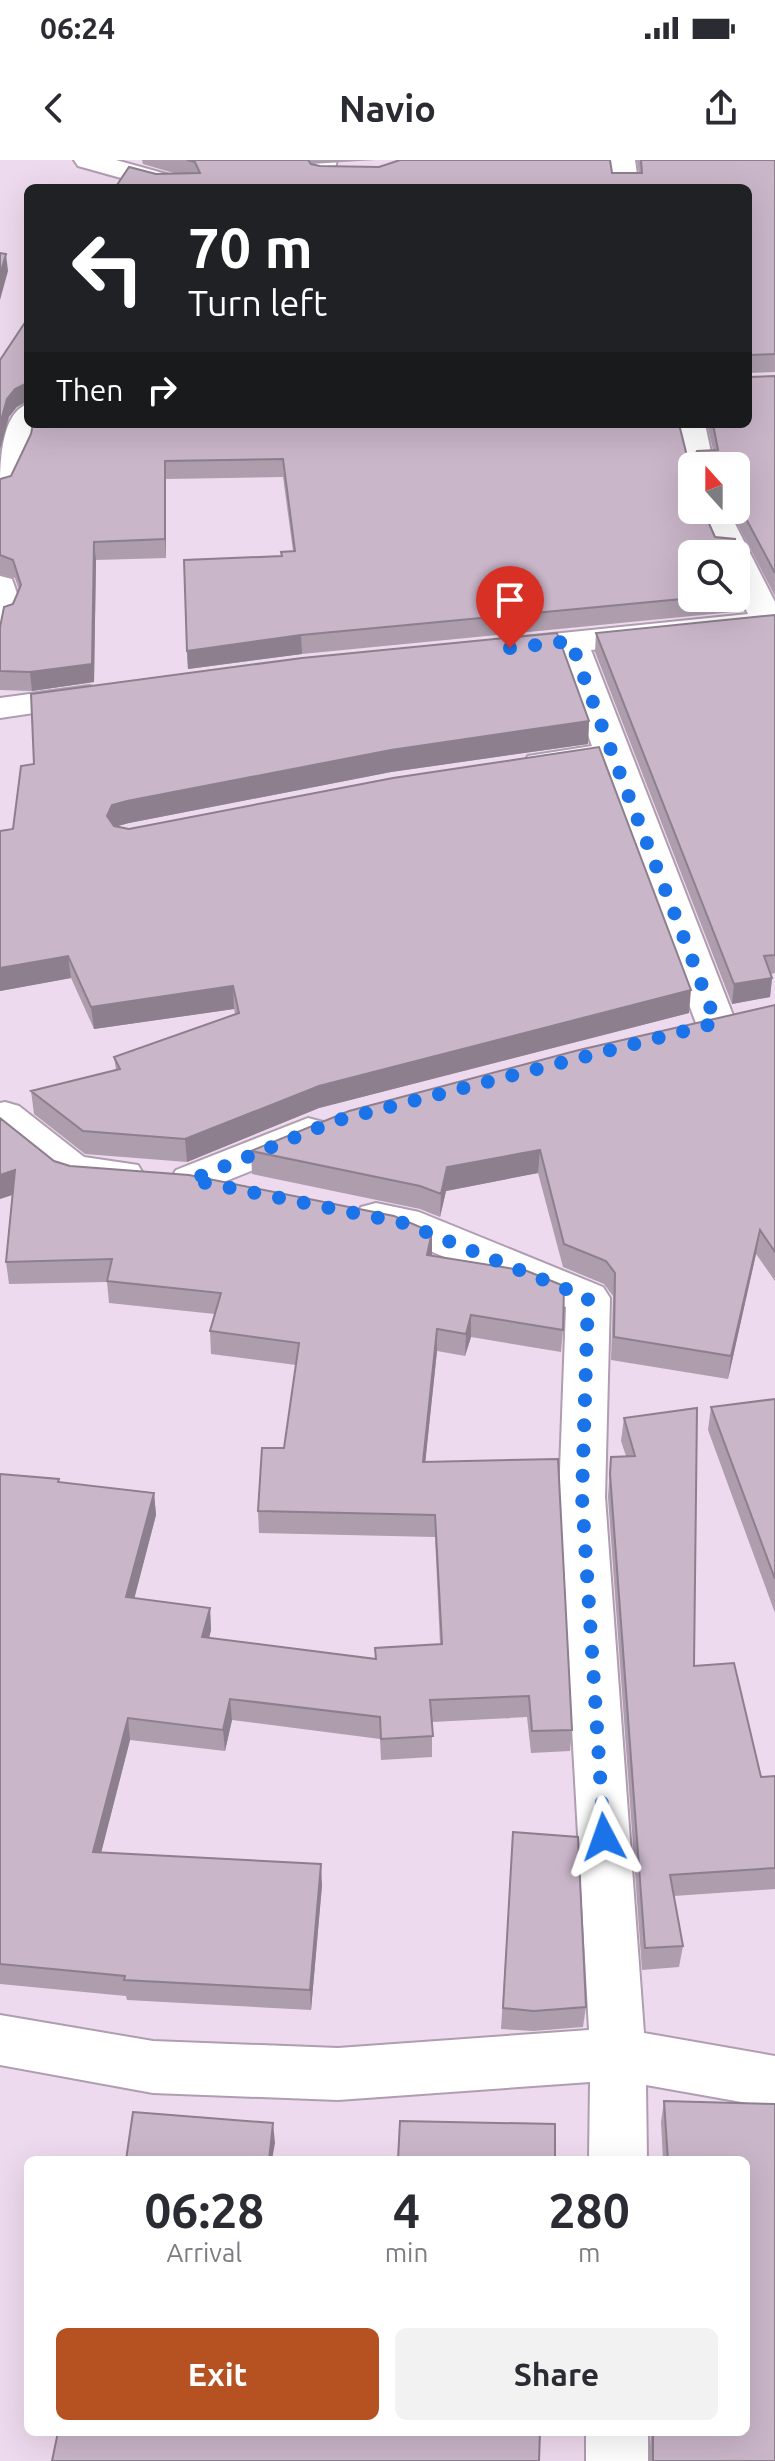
<!DOCTYPE html>
<style>
body{margin:0;font-family:Ubuntu,sans-serif;background:#f2f2f3;color:#2b2b33;height:100vh;display:flex;flex-direction:column;font-size:30px;white-space:nowrap}
*{box-sizing:border-box;margin:0}
p{font-size:26px;color:#7c7c81}
.icon{flex:none;width:44px;height:44px;fill:none;stroke:currentColor;stroke-width:2;stroke-linecap:round;stroke-linejoin:round}
.map{position:relative;flex:1;overflow:hidden}
.details{position:absolute;left:24px;top:1996px;width:726px;height:280px;display:flex;flex-direction:column;background:#fff;border-radius:12px;box-shadow:0 8px 32px #0002}
.details>*{flex:none}
.top-card{position:absolute;left:24px;top:24px;width:728px;height:244px;border-radius:12px;box-shadow:0 8px 32px #0002;background:#202124;color:#fff;overflow:hidden}
.needle{width:52px;rotate:339deg}
.buttons{position:absolute;left:678px;top:292px;display:grid;gap:16px}
.buttons a{display:grid;place-items:center;width:72px;height:72px;border-radius:12px;background:#fff;box-shadow:0 8px 32px #0002;font-size:40px}
.pin{position:absolute;display:grid;place-items:center;width:68px;height:68px;color:#fff;margin:-82px -34px;border-radius:50% 50% 50% 0;rotate:-45deg;box-shadow:0 0 8px #0007}
.pin .icon{rotate:45deg}
.me{position:absolute;width:88px;margin:-44px;rotate:356deg;stroke-linejoin:round;filter:drop-shadow(0 0 6px #0008)}
.turn{display:flex;align-items:center;gap:28px;height:168px;padding:0 32px;font-size:36px}
.turn .icon{width:104px;height:104px;stroke-width:2.5}
.turn b{display:block;font-size:56px;line-height:68px}
.then{display:flex;align-items:center;height:76px;padding:0 32px;background:#0003;gap:16px;font-size:30px}
.eta{display:flex;justify-content:space-evenly;align-items:center;height:136px;text-align:center}
.eta b{font-size:48px;font-weight:700;line-height:56px}
.primary-button{display:flex;gap:16px;margin-top:auto;padding:16px 32px}
.primary-button a{flex:1;height:92px;border-radius:12px;background:#b65121;color:#fff;font-size:32px;font-weight:700;line-height:92px;text-align:center}
.primary-button a+a{background:#f2f2f3;color:#2b2b33}
.status{display:flex;justify-content:space-between;align-items:center;height:56px;padding:0 40px;background:#fff;direction:ltr}
.status svg{height:22px;fill:currentColor}
header{display:flex;justify-content:space-between;align-items:center;height:104px;padding:0 32px;background:#fff;font-size:36px;font-weight:700}
.map>svg:first-child{display:block}
.lines{fill:none;stroke-linecap:round;stroke-linejoin:round}
.minor-casing{stroke:#b09db0;stroke-width:4}
.minor{fill:#fff;fill-rule:evenodd}
.wall{fill:#ad9dad}
.shaded-wall{fill:#8d7f8d}
.building{fill:#c9b6c9;stroke:#8d7f8d;stroke-width:2}
.route{stroke:#1a73e8;stroke-width:14;stroke-dasharray:0 25.2}
</style>
<div class="status"><b>06:24</b><svg viewBox="0 0 49 12"><path d="M0 12V9h3v3zM5 12V6h3v6zM10 12V3h3v9zM15 12V0h3v12zM26 1h20v11H26zM47 4h2v5h-2z"/></svg></div>
<header><svg class="icon" aria-label="back" viewBox="0 0 24 24"><path d="M15 5l-7 7 7 7"/></svg>Navio<svg class="icon" aria-label="share" viewBox="0 0 24 24"><path d="M12 15V3M7 8l5-5 5 5M5 13v7h14v-7"/></svg></header>
<div class="map">
<svg width="775" height="2301" viewBox="0 0 775 2301">
<rect width="100%" height="100%" fill="#eedaee"/>
<g class="lines">
<g class="minor-casing">
<path id="minor" d="M 74,0 L 116,0 L 195,22 L 199,28 L 157,28 L 78,6 Z
M 311,0 L 337,0 L 334,12 L 318,28 L 289,28 L 309,9 Z
M 609,0 L 635,0 L 639,28 L 613,28 Z
M 28,244 L 28,264 L 36,264 C 32,288 25,313 11,333 L 0,335 C 0,306 0,253 28,244 Z
M 675,264 L 705,264 L 714,306 L 692,306 L 692,314 L 688,313 L 684,306 Z
M 696,350 L 728,350 L 775,442 L 775,471 L 591,490 L 736,863 L 730,872 L 716,876 L 702,872 L 696,863 L 599,606 L 541,615 L 528,612 L 523,604 L 528,596 L 592,586 L 558,493 L 503,499 L 491,496 L 486,489 L 491,482 L 503,479 L 748,454 L 736,430 L 736,394 L 716,394 Z
M 0,416 L 12,419 L 20,442 L 12,461 L 0,464 Z
M 89,526 L 101,529 L 106,536 L 101,543 L 0,558 L 0,538 Z
M 5,942 L 19,946 L 84,997 L 138,1005 L 144,1015 L 138,1025 L 123,1030 L 59,1021 L 0,974 L 0,943 Z
M 308,958 L 323,962 L 329,972 L 323,982 L 191,1035 L 176,1030 L 170,1020 L 176,1010 Z
M 376,1043 L 419,1052 L 603,1127 L 610,1138 L 605,1337 L 644,1873 L 775,1896 L 775,1948 L 646,1925 L 647,2000 L 589,2000 L 590,1922 L 338,1940 L 153,1933 L 0,1905 L 0,1855 L 153,1881 L 338,1888 L 589,1870 L 559,1337 L 566,1147 L 396,1077 L 361,1069 L 355,1058 L 361,1047 Z
M 586,2272 L 648,2272 L 648,2301 L 586,2301 Z"/>
</g>
<use href="#minor" class="minor"/>
</g>
<path class="wall" d="M 142,0 L 376,0 L 311,4 L 320,6 L 612,13 L 639,13 L 637,0 L 775,0 L 775,212 L 748,213 L 156,14 L 177,14 L 143,4 Z
M 775,216 L 775,436 L 730,350 L 736,350 L 736,306 L 692,306 L 692,438 L 736,438 L 736,414 L 745,433 L 743,451 L 302,494 L 188,509 L 187,491 L 282,396 L 293,391 L 283,317 L 166,319 L 166,398 L 96,400 L 94,522 L 32,531 L 0,530 L 0,467 L 19,430 L 15,418 L 0,414 L 0,319 L 241,265 L 687,296 L 693,299 L 713,290 L 707,264 L 748,264 Z
M 775,455 L 775,813 L 771,814 L 772,818 L 770,837 L 732,844 L 595,492 L 596,473 Z
M 589,561 L 588,584 L 391,612 L 129,663 L 118,666 L 689,853 L 319,948 L 187,1002 L 85,994 L 34,954 L 31,931 L 116,910 L 114,897 L 235,854 L 234,849 L 94,869 L 71,818 L 0,831 L 0,671 Z
M 775,845 L 775,1121 L 756,1094 L 728,1219 L 611,1200 L 613,1136 L 604,1124 L 563,1107 L 538,1013 L 446,1031 L 440,1057 L 420,1049 L 252,1014 L 251,991 Z
M 54,1001 L 70,1006 L 431,1096 L 563,1170 L 561,1192 L 471,1177 L 465,1196 L 437,1191 L 425,1302 L 572,1570 L 570,1591 L 531,1593 L 527,1557 L 432,1562 L 432,1597 L 381,1600 L 380,1579 L 232,1560 L 225,1591 L 130,1580 L 101,1692 L 322,1725 L 311,1850 L 127,1840 L 126,1836 L 0,1824 L 0,1314 L 59,1319 L 59,1323 L 154,1333 L 156,1355 L 134,1438 L 210,1448 L 211,1470 L 209,1478 L 375,1499 L 375,1488 L 440,1484 L 435,1377 L 259,1373 L 258,1351 L 284,1288 L 296,1205 L 211,1194 L 210,1171 L 215,1154 L 109,1143 L 107,1122 L 9,1124 L 6,1102 L 12,1035 L 0,1039 Z
M 775,1239 L 775,1453 L 708,1270 L 711,1247 Z
M 697,1248 L 694,1506 L 761,1617 L 775,1616 L 775,1729 L 674,1736 L 683,1786 L 679,1807 L 642,1810 L 608,1337 L 611,1297 L 626,1296 L 621,1281 L 624,1258 Z
M 513,1672 L 586,1847 L 583,1867 L 533,1871 L 501,1869 Z
M 664,1941 L 775,1944 L 775,2301 L 649,2301 L 651,2272 L 746,2272 L 746,2000 L 663,2000 L 661,1962 Z"/>
<path class="shaded-wall" d="M 6,94 L 8,111 L 0,140 L 0,115 Z
M 27,223 L 28,241 L 17,247 L 9,257 L 0,290 L 0,264 L 7,239 L 15,229 Z
M 165,301 L 166,319 L 166,398 L 165,379 Z
M 94,382 L 96,400 L 94,522 L 32,531 L 30,512 Z
M 301,475 L 302,494 L 188,509 L 187,491 Z
M 589,561 L 588,584 L 391,612 L 129,663 L 114,667 L 107,656 L 112,645 L 127,641 L 391,590 Z
M 68,796 L 71,818 L 0,831 L 0,808 Z
M 772,818 L 770,837 L 732,844 L 734,824 Z
M 233,826 L 234,849 L 94,869 L 91,847 Z
M 691,830 L 689,853 L 319,948 L 187,1002 L 185,979 L 319,926 Z
M 540,990 L 538,1013 L 446,1031 L 440,1057 L 441,1034 L 447,1007 Z
M 15,1010 L 18,1033 L 0,1039 L 0,1015 Z
M 760,1070 L 756,1094 L 728,1219 L 731,1196 Z
M 432,1072 L 432,1094 L 426,1118 L 427,1095 Z
M 471,1155 L 471,1177 L 465,1196 L 466,1174 Z
M 437,1169 L 437,1191 L 423,1324 L 423,1302 Z
M 154,1333 L 156,1355 L 129,1459 L 126,1437 Z
M 210,1448 L 211,1470 L 204,1499 L 202,1477 Z
M 230,1539 L 232,1560 L 225,1591 L 223,1570 Z
M 128,1558 L 130,1580 L 96,1713 L 93,1692 Z
M 321,1704 L 322,1725 L 311,1850 L 310,1830 Z
M 273,1963 L 275,1983 L 272,2000 L 269,2000 Z"/>
<path class="building" d="M 187,0 L 308,0 L 311,4 L 320,6 L 379,7 L 400,0 L 610,0 L 612,13 L 642,13 L 641,0 L 775,0 L 775,194 L 748,195 L 748,28 L 115,28 L 129,7 L 156,14 L 200,13 L 195,2 Z
M 0,93 L 6,94 L 0,115 Z
M 28,158 L 28,234 L 27,223 L 15,229 L 7,239 L 0,264 L 0,200 Z
M 775,216 L 775,413 L 736,340 L 736,306 L 692,306 L 692,350 L 703,350 L 715,377 L 735,379 L 735,394 L 692,394 L 692,438 L 301,475 L 187,491 L 184,400 L 282,396 L 281,392 L 295,391 L 283,299 L 165,301 L 165,379 L 94,382 L 92,504 L 30,512 L 0,511 L 0,467 L 4,447 L 13,444 L 21,425 L 13,400 L 0,395 L 0,319 L 11,316 L 31,274 L 33,264 L 679,264 L 687,296 L 693,299 L 697,291 L 718,290 L 713,264 L 748,264 L 748,217 Z
M 736,414 L 745,433 L 736,434 Z
M 775,455 L 775,795 L 764,796 L 772,818 L 734,824 L 596,473 Z
M 557,473 L 589,561 L 391,590 L 127,641 L 112,645 L 107,656 L 114,666 L 129,669 L 393,618 L 599,587 L 691,830 L 319,926 L 185,979 L 83,971 L 31,931 L 120,909 L 114,897 L 239,853 L 233,826 L 91,847 L 68,796 L 0,808 L 0,671 L 13,669 L 21,606 L 34,604 L 31,534 L 302,498 Z
M 775,845 L 775,1092 L 760,1070 L 731,1196 L 614,1177 L 615,1113 L 606,1101 L 564,1084 L 540,990 L 447,1007 L 441,1034 L 420,1026 L 251,991 L 349,951 L 579,890 Z
M 0,958 L 54,1001 L 70,1006 L 189,1015 L 394,1056 L 432,1072 L 427,1095 L 527,1111 L 564,1126 L 563,1170 L 471,1155 L 466,1174 L 437,1169 L 423,1302 L 558,1299 L 572,1570 L 532,1571 L 529,1536 L 430,1540 L 433,1576 L 381,1579 L 380,1557 L 230,1539 L 223,1570 L 128,1558 L 93,1692 L 321,1704 L 310,1830 L 124,1820 L 125,1816 L 0,1804 L 0,1314 L 59,1319 L 58,1322 L 154,1333 L 126,1437 L 210,1448 L 202,1477 L 376,1499 L 375,1488 L 442,1484 L 435,1355 L 258,1351 L 262,1288 L 284,1288 L 299,1183 L 210,1171 L 221,1133 L 107,1121 L 112,1099 L 6,1102 L 15,1010 L 0,1015 Z
M 775,1239 L 775,1419 L 711,1247 Z
M 697,1248 L 694,1506 L 734,1503 L 761,1617 L 775,1616 L 775,1708 L 670,1715 L 683,1786 L 645,1788 L 610,1314 L 611,1297 L 635,1296 L 624,1258 Z
M 513,1672 L 578,1677 L 586,1847 L 534,1851 L 503,1848 Z
M 664,1941 L 775,1944 L 775,2301 L 653,2301 L 653,2272 L 746,2272 L 746,2000 L 668,2000 Z
M 133,1952 L 273,1963 L 269,2000 L 126,2000 Z
M 400,1961 L 555,1964 L 555,2000 L 398,2000 Z
M 58,2272 L 540,2272 L 539,2301 L 52,2301 Z"/>
<g class="lines">
<path class="route" d="M 510,488 L 571,481 C 616,610 669,735 716,863 L 335,961 L 191,1020 L 404,1063 L 588,1138 L 582,1337 L 604,1677"/>
</g>
</svg>
<div class="buttons">
<a><svg class="needle" viewBox="-14 -14 28 28"><path d="M0-13l5 13h-10z" fill="#e53935"/><path d="M0 13l5-13h-10z" fill="#7c7c81"/></svg></a>
<a><svg class="icon" aria-label="search" viewBox="0 0 24 24"><circle cx="10" cy="10" r="6"/><path d="M15 15l6 6"/></svg></a>
</div>
<div class="pin" style="left:510px;top:488px;background:#d93025"><svg class="icon" aria-label="arrive" viewBox="0 0 24 24"><path d="M6 21V4h12l-3 4 3 4H6"/></svg></div>
<svg class="me" style="left:604px;top:1677px" viewBox="-20 -20 40 40"><path d="M0-17L14 15 0 8-14 15z" fill="#1a73e8" stroke="#fff" stroke-width="4"/></svg>
<div class="top-card">
<div class="turn"><svg class="icon" aria-label="left" viewBox="0 0 24 24"><path d="M17 20v-9H6M10 6l-5 5 5 5"/></svg><div><b>70 m</b>Turn left</div></div>
<div class="then">Then<svg class="icon" aria-label="right" viewBox="0 0 24 24"><path d="M7 20v-9h11M14 6l5 5-5 5"/></svg></div>
</div>
<section class="details">
<div class="eta">
<div><b>06:28</b><p>Arrival</p></div>
<div><b>4</b><p>min</p></div>
<div><b>280</b><p>m</p></div>
</div>
<div class="primary-button"><a>Exit</a><a>Share</a></div>
</section>
</div>
